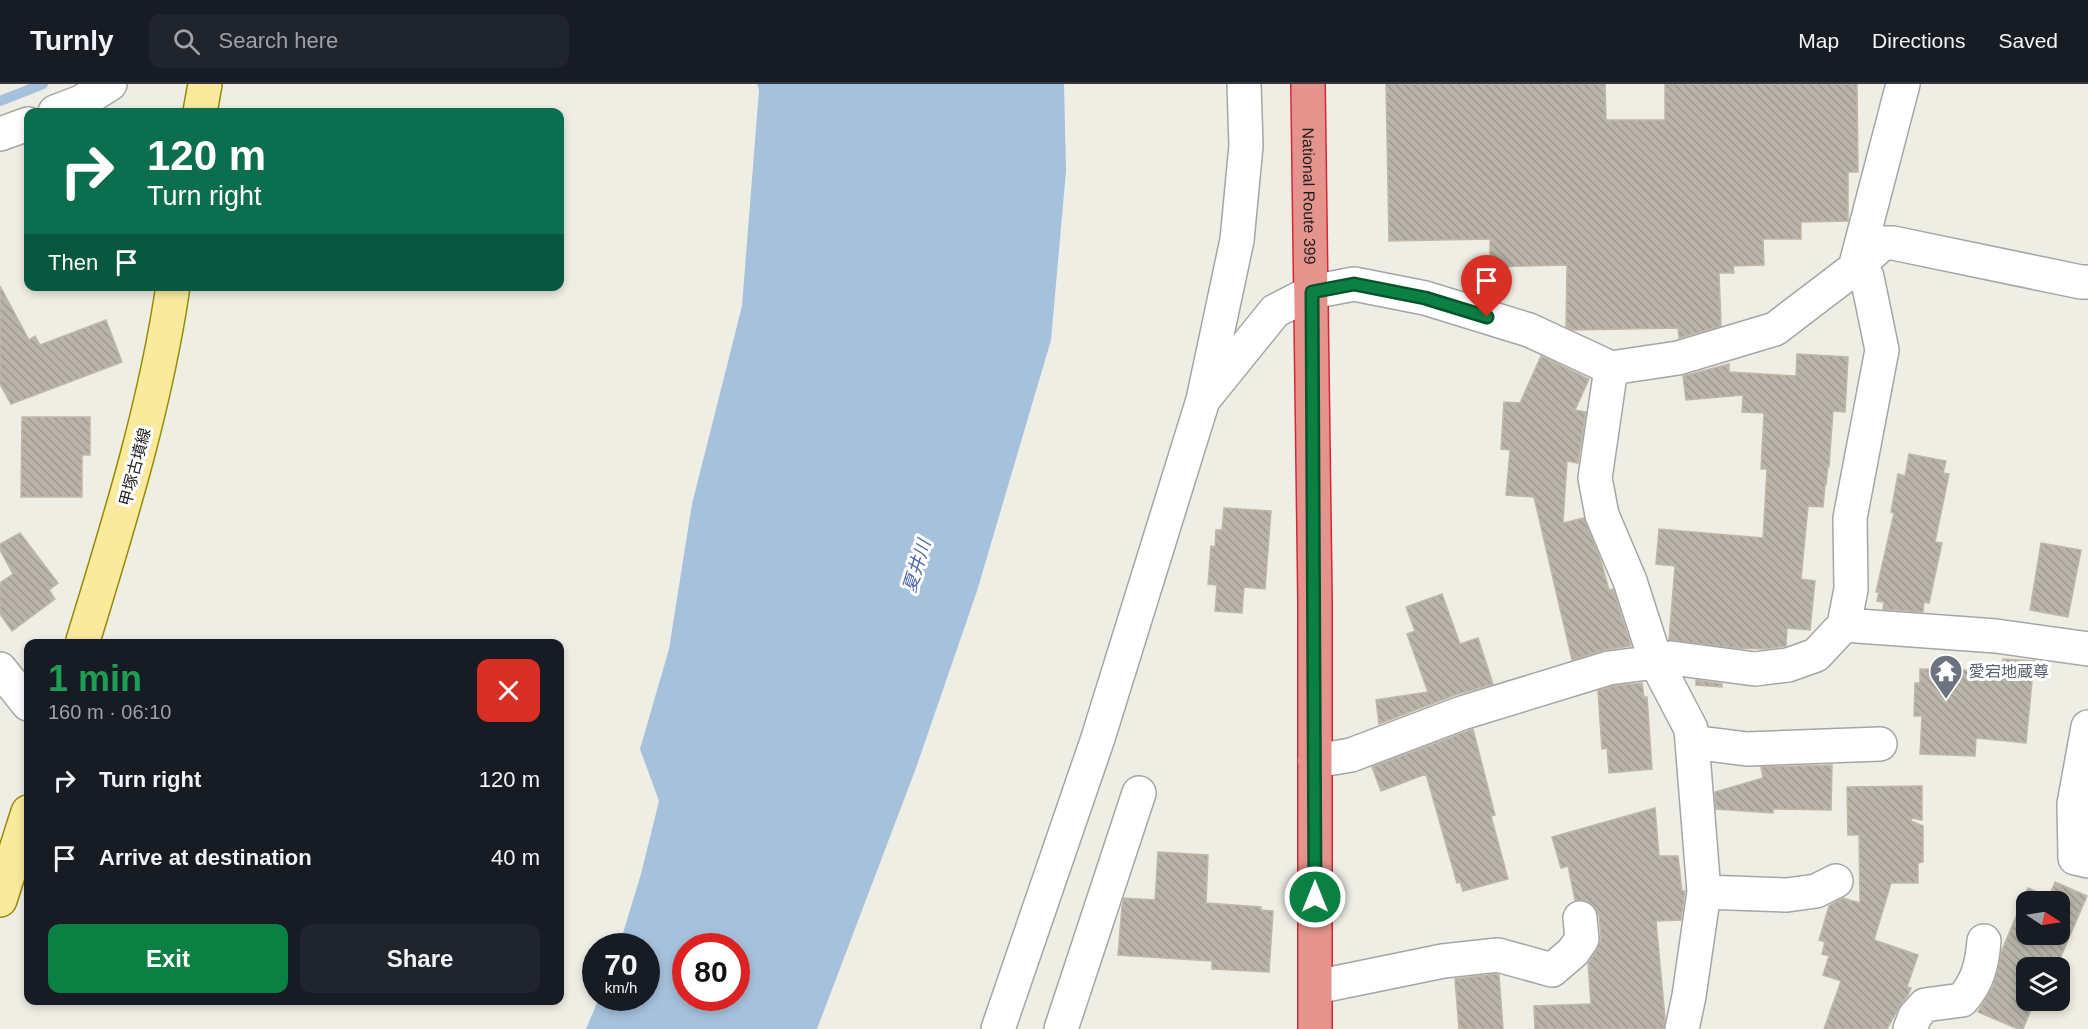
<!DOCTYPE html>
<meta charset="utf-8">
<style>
body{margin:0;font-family:Arial,"Noto Sans JP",sans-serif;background:#20242c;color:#f1f3f6;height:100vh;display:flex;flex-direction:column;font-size:22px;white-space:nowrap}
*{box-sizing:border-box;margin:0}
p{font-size:20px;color:#9ea1a6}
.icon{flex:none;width:33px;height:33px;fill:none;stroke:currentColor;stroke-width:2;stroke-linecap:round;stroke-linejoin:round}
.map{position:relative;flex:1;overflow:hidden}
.details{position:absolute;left:24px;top:555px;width:540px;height:366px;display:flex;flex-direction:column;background:#171b24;border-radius:12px;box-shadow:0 3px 9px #0003}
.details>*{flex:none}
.hud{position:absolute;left:24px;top:24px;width:540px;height:183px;border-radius:12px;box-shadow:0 3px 9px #0003;background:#0b6e4f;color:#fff;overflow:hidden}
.needle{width:39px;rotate:102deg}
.tools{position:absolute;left:2016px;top:807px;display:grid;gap:12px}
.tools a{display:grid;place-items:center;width:54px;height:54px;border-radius:12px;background:#171b24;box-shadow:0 3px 9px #0003;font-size:30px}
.speed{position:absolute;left:582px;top:849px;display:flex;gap:12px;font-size:30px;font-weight:700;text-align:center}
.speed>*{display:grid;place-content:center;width:78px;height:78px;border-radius:50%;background:#171b24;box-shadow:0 3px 9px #0003;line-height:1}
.speed small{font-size:15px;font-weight:400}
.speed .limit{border:9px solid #d22;background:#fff;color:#111}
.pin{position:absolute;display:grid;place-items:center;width:51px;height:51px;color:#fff;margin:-62px -26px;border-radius:50% 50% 50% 0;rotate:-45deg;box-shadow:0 0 6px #0007}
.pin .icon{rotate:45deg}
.me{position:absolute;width:66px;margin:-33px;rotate:0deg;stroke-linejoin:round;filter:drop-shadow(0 0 4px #0008)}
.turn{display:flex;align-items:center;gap:21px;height:126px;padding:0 24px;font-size:27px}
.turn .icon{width:78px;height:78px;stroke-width:2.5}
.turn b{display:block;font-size:42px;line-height:51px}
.then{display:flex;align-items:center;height:57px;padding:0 24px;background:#0003;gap:12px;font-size:22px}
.round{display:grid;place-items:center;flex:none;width:63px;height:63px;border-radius:12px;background:#20242c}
.headline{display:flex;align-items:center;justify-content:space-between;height:102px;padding:0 24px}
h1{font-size:36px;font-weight:600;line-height:45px;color:#1e9e55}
.action{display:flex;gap:12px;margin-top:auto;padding:12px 24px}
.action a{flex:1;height:69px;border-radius:12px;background:#0b8043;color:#fff;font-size:24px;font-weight:600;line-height:69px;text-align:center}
.action a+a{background:#20242c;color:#f1f3f6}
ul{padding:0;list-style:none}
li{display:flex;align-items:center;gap:18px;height:78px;padding:0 24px}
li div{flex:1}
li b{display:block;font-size:22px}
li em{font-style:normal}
header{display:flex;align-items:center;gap:36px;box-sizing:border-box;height:84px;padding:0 30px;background:#171b24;border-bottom:2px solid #363941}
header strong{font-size:28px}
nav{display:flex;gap:33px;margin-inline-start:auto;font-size:21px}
.search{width:420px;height:54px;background:#20242c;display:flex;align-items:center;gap:15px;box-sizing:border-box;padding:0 21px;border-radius:12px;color:#9ea1a6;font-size:22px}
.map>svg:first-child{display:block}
.water{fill:#a5c1dc;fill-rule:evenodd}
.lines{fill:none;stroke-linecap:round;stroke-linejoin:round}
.stream{stroke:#a5c1dc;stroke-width:10}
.building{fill:url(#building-back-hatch);stroke:#c0b8a7;stroke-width:1.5;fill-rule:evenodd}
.minor-casing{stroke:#a5a5a5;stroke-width:36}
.major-casing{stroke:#958a03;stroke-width:36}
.highway-casing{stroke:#d72737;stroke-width:36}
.minor{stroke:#fff;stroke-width:33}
.major{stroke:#faea9e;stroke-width:33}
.highway{stroke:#e5938d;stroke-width:33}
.route-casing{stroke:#07532c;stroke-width:15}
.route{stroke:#0b8043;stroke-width:10}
.labels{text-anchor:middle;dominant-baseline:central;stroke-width:6;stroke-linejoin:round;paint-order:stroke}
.street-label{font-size:16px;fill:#1e1e1e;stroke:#fff}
.worship-label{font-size:16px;fill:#5b616d;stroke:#fff;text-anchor:start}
.water-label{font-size:18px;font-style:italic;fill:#4c64ac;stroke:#fff}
</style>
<header>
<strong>Turnly</strong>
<div class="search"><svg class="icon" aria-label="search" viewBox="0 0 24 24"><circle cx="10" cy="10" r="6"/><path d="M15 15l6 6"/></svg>Search here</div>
<nav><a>Map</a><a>Directions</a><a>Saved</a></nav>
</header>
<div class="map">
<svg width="2088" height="945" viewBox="0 0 2088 945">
<defs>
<pattern id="building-back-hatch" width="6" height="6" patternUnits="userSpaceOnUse" patternTransform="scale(1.5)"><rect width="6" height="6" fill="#b8b4a9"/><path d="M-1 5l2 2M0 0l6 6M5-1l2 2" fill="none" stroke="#9e9a91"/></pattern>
</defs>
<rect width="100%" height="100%" fill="#efeee4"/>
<path class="water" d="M 757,0 L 1064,0 L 1066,87 L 1051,256 L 977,507 L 916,684 L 817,945 L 586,945 L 599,914 L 646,914 L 646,862 L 619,862 L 641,790 L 659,717 L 640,665 L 669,565 L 692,420 L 742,222 L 759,6 ZM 686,862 L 736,862 L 736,914 L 686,914 Z"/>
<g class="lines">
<path class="stream" d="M 0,17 L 43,0"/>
</g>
<path class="building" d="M 1386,0 L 1605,0 L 1606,36 L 1665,36 L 1665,0 L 1857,0 L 1858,88 L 1848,88 L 1848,137 L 1801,138 L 1801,155 L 1763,155 L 1764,181 L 1733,182 L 1734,189 L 1719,189 L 1721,242 L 1679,254 L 1678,244 L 1573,246 L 1566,243 L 1567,181 L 1490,183 L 1490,155 L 1389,157 Z
M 0,202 L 29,256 L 35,252 L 40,261 L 106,236 L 122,278 L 11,320 L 0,300 Z
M 1797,270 L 1848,273 L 1845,328 L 1833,327 L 1829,382 L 1828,381 L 1826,401 L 1825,401 L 1823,423 L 1808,422 L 1801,495 L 1815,497 L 1810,546 L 1787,544 L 1786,562 L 1765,565 L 1736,564 L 1669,556 L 1675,482 L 1656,480 L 1659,445 L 1763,454 L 1767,385 L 1761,385 L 1764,329 L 1742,328 L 1743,311 L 1686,316 L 1683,292 L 1729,280 L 1729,288 L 1796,292 Z
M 1541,272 L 1589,295 L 1575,326 L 1586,328 L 1578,379 L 1567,377 L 1563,439 L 1584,434 L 1601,477 L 1609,506 L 1613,505 L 1631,562 L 1604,566 L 1572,576 L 1534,413 L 1506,411 L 1510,366 L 1501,365 L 1504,318 L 1520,319 Z
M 22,333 L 90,333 L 90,371 L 82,371 L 82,413 L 21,413 Z
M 1909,370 L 1946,377 L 1943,389 L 1949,390 L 1935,458 L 1942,459 L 1929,519 L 1924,518 L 1923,528 L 1883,525 L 1884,518 L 1877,517 L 1879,508 L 1876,508 L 1894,429 L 1891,428 L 1898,390 L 1905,392 Z
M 1224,424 L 1271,427 L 1265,505 L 1244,503 L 1242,529 L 1215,527 L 1217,501 L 1208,500 L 1211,462 L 1215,463 L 1216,446 L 1222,446 Z
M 20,449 L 58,499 L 49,506 L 55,515 L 12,547 L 0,530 L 0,499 L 13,490 L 0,466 L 0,460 Z
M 2041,459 L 2081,466 L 2068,533 L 2030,526 Z
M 1442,510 L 1460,560 L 1478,554 L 1493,600 L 1455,611 L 1379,640 L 1376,616 L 1428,608 L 1407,550 L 1415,547 L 1406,523 Z
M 2003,575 L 2034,577 L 2026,659 L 1976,654 L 1975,672 L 1920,670 L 1922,632 L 1914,632 L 1915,599 L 1920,599 L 1920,585 L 2002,587 Z
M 1696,596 L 1722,600 L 1722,603 L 1696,601 Z
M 1642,599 L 1644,613 L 1647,613 L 1652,685 L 1609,689 L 1607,664 L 1602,665 L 1598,607 L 1613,602 Z
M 1473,645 L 1495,731 L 1491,732 L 1508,795 L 1463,807 L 1460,798 L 1457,799 L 1426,690 L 1381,707 L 1372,683 Z
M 1832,681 L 1831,726 L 1773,725 L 1773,729 L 1716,725 L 1715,708 L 1763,694 L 1761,683 Z
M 1922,702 L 1922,736 L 1912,734 L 1911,737 L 1923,742 L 1923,778 L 1918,779 L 1918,799 L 1891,799 L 1874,856 L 1918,871 L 1907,903 L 1911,904 L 1908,911 L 1901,920 L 1887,945 L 1824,945 L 1841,897 L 1823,891 L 1829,872 L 1822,870 L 1825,858 L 1819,856 L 1829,822 L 1843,814 L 1860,819 L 1859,751 L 1848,751 L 1847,703 Z
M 1655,724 L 1659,772 L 1678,772 L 1682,807 L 1685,807 L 1681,836 L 1656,837 L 1665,934 L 1664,945 L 1535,945 L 1534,922 L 1591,920 L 1588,879 L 1597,866 L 1601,854 L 1599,832 L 1596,824 L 1587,817 L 1575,816 L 1568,782 L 1561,784 L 1552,753 Z
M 1158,768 L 1208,771 L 1206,819 L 1261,823 L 1261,826 L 1273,827 L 1269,888 L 1212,885 L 1212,877 L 1118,871 L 1122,822 L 1124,814 L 1155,816 Z
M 2055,798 L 2087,812 L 2056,884 L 2026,884 L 2026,916 L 2035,916 L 2023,945 L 2018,945 L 1978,928 L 1993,902 L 2002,866 L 2028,804 L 2049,813 ZM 2026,818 L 2060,818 L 2060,850 L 2026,850 Z
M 1496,890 L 1499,891 L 1503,945 L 1459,945 L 1455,895 Z"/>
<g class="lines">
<g class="minor-casing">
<path id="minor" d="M 55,28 L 81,18 L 110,0
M 0,50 L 28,40
M 1855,184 L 1883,159 L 1893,159 L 2081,198 L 2088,198
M 1855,184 L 1903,0
M 1611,284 L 1595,394 L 1602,431 L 1630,497 L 1656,578 L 1691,645 L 1704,808 L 1689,912 L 1682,945
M 1203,316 L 1275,227 L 1312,208 L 1354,200 L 1425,214 L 1529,246 L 1611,284 L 1678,274 L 1775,245 L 1855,184 L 1867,193 L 1882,266 L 1850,434 L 1851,505 L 1844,541 L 1816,571 L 1788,581 L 1755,585 L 1671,574 L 1656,578 L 1609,584 L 1462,629 L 1351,671 L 1315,677
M 1844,541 L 1996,552 L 2088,565
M 0,585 L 28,620
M 2088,643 L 2074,720 L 2075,774 L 2088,777
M 1692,658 L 1747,665 L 1880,660
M 1704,808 L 1787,811 L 1816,807 L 1836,797
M 1316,903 L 1443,877 L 1498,871 L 1552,886 L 1573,868 L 1582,855 L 1580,834
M 998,945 L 1098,654 L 1203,316 L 1237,156 L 1246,62 L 1244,0
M 1061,945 L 1139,709
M 1910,945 L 1915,932 L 1925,921 L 1962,916 C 1978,898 1982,880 1984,857"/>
</g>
<g class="major-casing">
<path id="major" d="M 200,28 L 205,0
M 82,560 C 118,442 155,325 173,202
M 0,816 L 28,728"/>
</g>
<g class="highway-casing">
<g id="highway">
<path id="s1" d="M 1308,0 L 1315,518 L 1315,945"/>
</g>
</g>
<use href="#minor" class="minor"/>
<use href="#major" class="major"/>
<use href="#highway" class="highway"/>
</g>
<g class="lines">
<g class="route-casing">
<path id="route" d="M 1315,813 L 1312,208 L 1354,200 L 1425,214 L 1487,233"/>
</g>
<use href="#route" class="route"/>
</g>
<defs>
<g id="temple-pin" transform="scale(1.725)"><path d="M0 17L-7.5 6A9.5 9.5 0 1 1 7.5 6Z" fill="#6b7280" stroke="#fff"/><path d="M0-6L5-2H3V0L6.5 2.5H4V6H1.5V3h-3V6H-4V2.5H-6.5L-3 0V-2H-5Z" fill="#fff"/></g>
</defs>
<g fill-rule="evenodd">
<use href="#temple-pin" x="1946" y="587"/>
</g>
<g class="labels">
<g class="street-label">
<text stroke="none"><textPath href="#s1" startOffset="112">National Route 399</textPath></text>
<text transform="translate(135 383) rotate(-75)">甲塚古墳線</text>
</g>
<g class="worship-label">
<text x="1969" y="587">愛宕地蔵尊</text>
</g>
<g class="water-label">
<text transform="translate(917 482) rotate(-73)">夏井川</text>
</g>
</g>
</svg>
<div class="tools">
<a><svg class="needle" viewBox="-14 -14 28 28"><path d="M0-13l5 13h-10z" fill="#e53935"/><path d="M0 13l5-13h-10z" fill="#9ea1a6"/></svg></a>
<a><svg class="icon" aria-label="layers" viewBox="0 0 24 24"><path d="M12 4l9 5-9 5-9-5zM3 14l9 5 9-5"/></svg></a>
</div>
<div class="speed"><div>70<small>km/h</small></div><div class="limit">80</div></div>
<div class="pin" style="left:1487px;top:233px;background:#d93025"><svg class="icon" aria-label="arrive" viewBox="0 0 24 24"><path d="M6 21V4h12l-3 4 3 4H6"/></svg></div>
<svg class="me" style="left:1315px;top:813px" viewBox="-20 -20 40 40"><circle r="17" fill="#0b8043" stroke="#fff" stroke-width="3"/><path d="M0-11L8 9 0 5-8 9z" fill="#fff"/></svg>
<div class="hud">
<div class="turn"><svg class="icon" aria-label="right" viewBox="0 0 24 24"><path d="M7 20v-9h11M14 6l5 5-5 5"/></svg><div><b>120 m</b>Turn right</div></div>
<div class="then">Then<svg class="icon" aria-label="arrive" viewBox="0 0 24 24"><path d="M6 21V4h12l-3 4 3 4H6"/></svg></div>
</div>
<section class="details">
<div class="headline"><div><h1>1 min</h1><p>160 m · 06:10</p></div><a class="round" style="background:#d93025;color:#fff"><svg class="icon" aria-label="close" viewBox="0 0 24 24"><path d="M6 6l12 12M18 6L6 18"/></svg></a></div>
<ul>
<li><svg class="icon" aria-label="right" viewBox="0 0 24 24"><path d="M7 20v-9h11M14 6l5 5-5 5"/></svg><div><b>Turn right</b></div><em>120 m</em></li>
<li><svg class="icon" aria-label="arrive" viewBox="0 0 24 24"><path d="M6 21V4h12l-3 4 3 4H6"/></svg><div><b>Arrive at destination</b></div><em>40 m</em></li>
</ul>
<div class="action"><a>Exit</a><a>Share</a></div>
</section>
</div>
